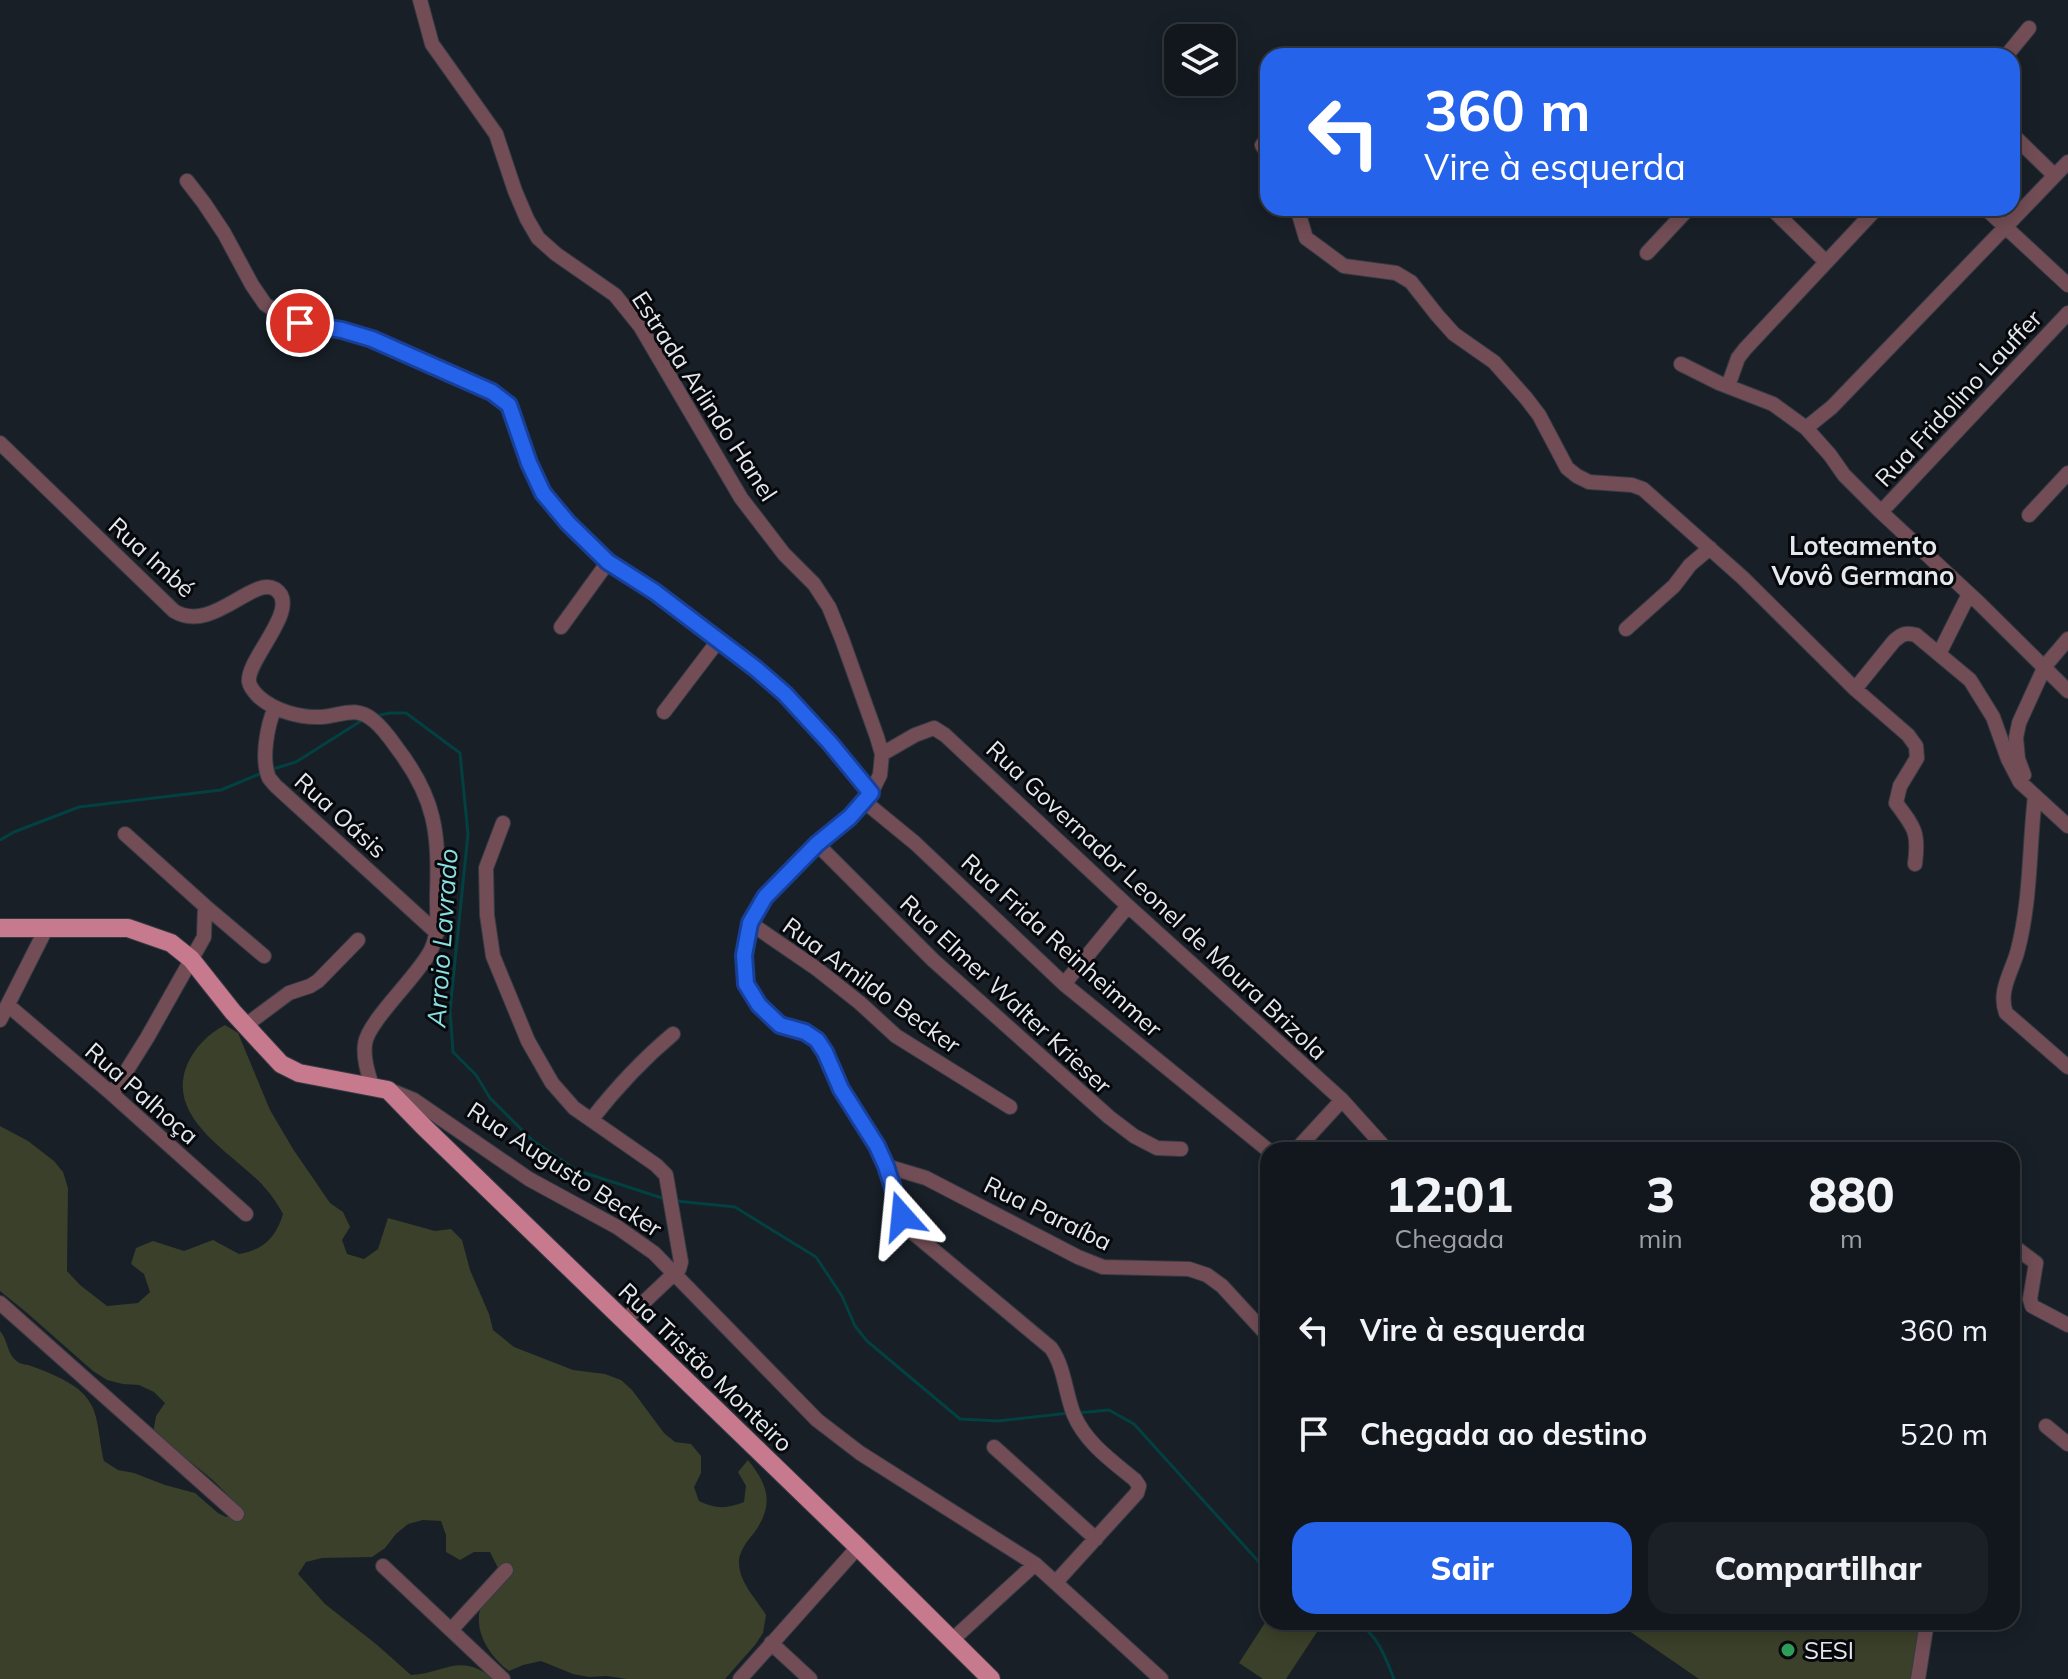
<!DOCTYPE html>
<html lang="pt">
<meta charset="utf-8">
<style>
body{margin:0;font-family:Mulish,sans-serif;background:#1b2026;color:#f1f3f6;height:100vh;display:flex;flex-direction:column;font-size:30px;white-space:nowrap}
*{box-sizing:border-box;margin:0}
p{font-size:26px;color:#9c9fa4}
.icon{flex:none;width:44px;height:44px;fill:none;stroke:currentColor;stroke-width:2;stroke-linecap:round;stroke-linejoin:round}
.map{position:relative;flex:1;overflow:hidden}
.drawer{position:absolute;left:1260px;top:1142px;width:760px;height:488px;display:flex;flex-direction:column;background:#12171d;border-radius:24px;box-shadow:0 4px 20px #0003,0 0 0 2px #31363b}
.drawer>*{flex:none}
.top-card{position:absolute;left:1260px;top:48px;width:760px;height:168px;border-radius:24px;box-shadow:0 4px 20px #0003,0 0 0 2px #31363b;background:#2563eb;color:#fff;overflow:hidden}
.tools{position:absolute;left:1164px;top:24px;display:grid;gap:16px}
.tools a{display:grid;place-items:center;width:72px;height:72px;border-radius:16px;background:#12171d;box-shadow:0 4px 20px #0003,0 0 0 2px #31363b;font-size:40px}
.pin{position:absolute;display:grid;place-items:center;width:68px;height:68px;color:#fff;margin:-34px;border:4px solid #fff;border-radius:50%;box-shadow:0 2px 8px #0007}
.me{position:absolute;width:88px;margin:-44px;rotate:342deg;stroke-linejoin:round;filter:drop-shadow(0 0 6px #0008)}
.turn{display:flex;align-items:center;gap:28px;height:168px;padding:0 32px;font-size:36px}
.turn .icon{width:104px;height:104px;stroke-width:2.5}
.turn b{display:block;font-size:56px;line-height:68px}
.eta{display:flex;justify-content:space-evenly;align-items:center;height:136px;text-align:center}
.eta b{font-size:48px;font-weight:800;line-height:56px}
.action{display:flex;gap:16px;margin-top:auto;padding:16px 32px}
.action a{flex:1;height:92px;border-radius:24px;background:#2563eb;color:#fff;font-size:32px;font-weight:800;line-height:92px;text-align:center}
.action a+a{background:#1b2026;color:#f1f3f6}
ul{padding:0;list-style:none}
li{display:flex;align-items:center;gap:24px;height:104px;padding:0 32px}
li div{flex:1}
li b{display:block;font-size:30px}
li em{font-style:normal}
.map>svg:first-child{display:block}
.green{fill:#3a4029}
.lines{fill:none;stroke-linecap:round;stroke-linejoin:round}
.stream{stroke:#034041;stroke-width:3}
.minor-casing{stroke:#353b43;stroke-width:16}
.major-casing{stroke:#353b43;stroke-width:20}
.minor{stroke:#724d56;stroke-width:14}
.major{stroke:#c77a8d;stroke-width:18}
.route-casing{stroke:#184099;stroke-width:20}
.route{stroke:#2563eb;stroke-width:14}
.leisure-dot{fill:#2e9e5b;stroke:#06080c;stroke-width:3}
.labels{text-anchor:middle;dominant-baseline:central;stroke-width:6;stroke-linejoin:round;paint-order:stroke}
.street-label{font-size:24px;fill:#e4e9ee;stroke:#06080c}
.poi-label{font-size:24px;fill:#e4e9ee;stroke:#06080c;text-anchor:start}
.neighbourhood-label{font-size:26px;font-weight:bold;fill:#e4e9ee;stroke:#06080c}
.water-label{font-size:26px;font-style:italic;fill:#89e1e3;stroke:#06080c}
</style>
<div class="map">
<svg width="2068" height="1679" viewBox="0 0 2068 1679">
<rect width="100%" height="100%" fill="#181f27"/>
<path class="green" d="M 225,1025 L 238,1033 L 270,1110 L 293,1149 L 330,1203 L 343,1212 L 350,1227 L 342,1240 L 347,1254 L 364,1259 L 378,1249 L 388,1218 L 435,1231 L 451,1229 L 462,1240 L 470,1270 L 489,1314 L 493,1330 L 514,1347 L 573,1370 L 605,1374 L 621,1380 L 632,1390 L 664,1433 L 675,1442 L 691,1444 L 701,1456 L 701,1473 L 694,1487 L 699,1501 C 716,1509 726,1509 744,1502 L 746,1486 L 738,1472 L 748,1460 C 769,1486 774,1505 754,1533 C 748,1540 740,1550 739,1560 C 738,1582 756,1598 766,1615 L 763,1633 L 755,1645 L 725,1679 L 627,1679 L 606,1676 L 589,1677 L 573,1674 L 541,1661 L 523,1665 L 509,1671 C 493,1659 477,1638 479,1616 C 479,1608 495,1579 498,1568 L 490,1552 L 474,1552 L 460,1560 L 446,1552 L 446,1535 L 441,1521 L 423,1520 L 408,1524 L 396,1534 L 385,1548 L 372,1557 L 322,1558 L 306,1562 L 298,1574 L 325,1604 L 376,1644 L 411,1675 C 447,1673 459,1652 494,1679 L 0,1679 L 0,1331 C 8,1340 7,1355 18,1362 C 22,1365 27,1364 31,1366 C 40,1369 50,1373 60,1378 C 103,1399 95,1422 104,1461 L 118,1470 L 134,1473 L 165,1485 L 195,1493 L 218,1513 L 226,1517 L 241,1514 C 225,1483 181,1456 153,1434 L 156,1416 L 165,1403 L 154,1392 L 139,1385 L 123,1384 L 107,1380 L 93,1371 L 26,1312 L 0,1291 L 0,1126 L 28,1141 L 54,1161 L 63,1172 L 68,1188 L 67,1271 L 80,1285 L 107,1306 L 138,1303 L 150,1292 L 144,1274 L 131,1264 L 136,1248 L 153,1241 L 184,1251 L 213,1240 L 239,1254 C 264,1250 276,1237 283,1214 C 275,1199 265,1186 252,1175 C 222,1147 167,1114 187,1065 C 195,1047 208,1034 225,1025 Z
M 1268,1618 L 1268,1622 L 1308,1622 L 1319,1629 L 1286,1679 L 1263,1679 L 1239,1663 Z
M 1616,1622 L 1922,1622 L 1917,1679 L 1699,1679 Z"/>
<g class="lines">
<path class="stream" d="M 375,716 L 390,713 L 406,713 L 460,753 L 468,834 L 450,1010 L 453,1052 L 476,1075 L 490,1098 L 533,1141 L 576,1170 L 665,1199
M 273,769 L 296,762 L 364,719
M 0,840 L 14,832 L 79,807 L 221,790 L 262,773
M 676,1201 L 735,1207 L 816,1257 L 842,1296 L 855,1326 L 867,1341 L 960,1419 L 998,1421 L 1069,1413
M 1077,1413 L 1109,1410 L 1134,1424 L 1268,1572
M 1357,1622 C 1378,1636 1385,1656 1394,1679"/>
<g class="minor-casing">
<path id="minor" d="M 420,0 L 432,44 L 496,134 L 515,191 L 527,219 L 538,238 L 556,254 L 615,295 L 640,326 L 741,498 L 784,554 L 814,584 L 829,607 L 842,639 L 877,737 L 882,754 L 880,775 L 871,793 L 865,802 L 817,844 L 765,897 L 750,923 L 744,955 L 746,984 L 759,1005 L 780,1025 L 805,1032 L 817,1040 L 825,1052 L 841,1089 L 877,1146 L 886,1166 L 902,1216 L 912,1232 L 1051,1348 C 1065,1368 1065,1393 1074,1415 C 1086,1443 1112,1461 1135,1480 L 1139,1486 L 1137,1493 L 1056,1582
M 2006,56 L 2029,28
M 2012,134 L 2054,175
M 1262,145 L 1268,154
M 187,181 L 204,203 L 224,233 L 252,285 L 265,304 L 283,316 L 300,323 L 342,330 L 372,339 L 492,392 L 509,405 L 529,463 L 543,493 L 568,523 L 608,562 L 655,592 L 755,668 L 785,694 L 830,743 L 871,793
M 1297,208 L 1306,238 L 1344,266 L 1396,273 L 1411,282 L 1437,315 L 1454,334 L 1494,362 L 1526,398 L 1539,415 L 1567,468 L 1577,476 L 1589,482 L 1632,485 L 1643,489 L 1743,578 L 1855,689 L 1908,735 L 1916,746 L 1917,758 L 1900,786 L 1896,803 C 1915,828 1919,833 1915,864
M 1771,208 L 1826,262
M 1985,208 L 2068,285
M 1647,253 L 1689,208
M 1681,364 L 1719,383 L 1773,404 L 1806,428 L 1830,455 L 1844,475 L 1881,512 L 1978,602 L 2068,691
M 1728,386 L 1738,358 L 1745,349 L 1877,208
M 1806,428 L 1832,407 L 2068,162
M 0,443 L 174,611 C 212,634 252,576 275,589 C 303,607 246,659 249,682 C 250,687 255,693 259,697 C 275,711 300,718 321,717 C 341,716 355,705 373,720 C 382,727 390,738 397,748 C 436,799 439,833 437,896 C 437,914 439,933 431,950 C 419,975 367,1022 365,1044 C 363,1058 368,1073 372,1086
M 1881,512 L 2068,313
M 2029,515 L 2068,473
M 561,627 L 608,562
M 1626,629 L 1674,586 L 1690,565 L 1710,548
M 1939,654 L 1969,594
M 1855,689 L 1894,641 C 1902,634 1906,632 1916,635 L 1970,680 L 1993,717 L 2008,759 L 2020,782 L 2068,826
M 275,708 C 267,725 261,760 269,778 C 270,779 277,788 278,788 L 437,933
M 664,712 L 718,641
M 882,754 L 915,735 L 934,728 L 945,735 L 1128,906 L 1342,1100 L 1387,1150
M 2024,775 L 2018,759 L 2016,738 L 2019,723 L 2045,666 L 2068,639
M 2035,796 C 2029,848 2031,902 2017,953 C 2011,973 1998,992 2006,1013 L 2068,1067
M 865,802 L 915,843 L 1064,984 L 1268,1150
M 503,823 L 486,868 L 487,915 L 493,956 L 528,1041 L 552,1083 L 574,1108 L 656,1165 L 666,1175 L 681,1262 L 679,1269 L 624,1321
M 817,844 L 933,960 L 1109,1117 L 1134,1136 L 1157,1148 L 1181,1149
M 205,906 L 264,956
M 750,923 L 817,969 L 860,1003 L 896,1036 L 1010,1107
M 1064,984 L 1128,906
M 9,1006 L 112,1094 L 246,1214
M 0,1020 L 46,929
M 246,1025 L 289,993 L 310,986 L 318,981 L 358,940
M 392,1091 L 414,1100 L 529,1179 L 617,1227 L 654,1253 L 817,1420 L 860,1453 L 1035,1564 L 1161,1679
M 112,1094 L 147,1038 L 204,937 L 205,906 L 125,834
M 591,1120 C 616,1088 642,1060 673,1034
M 1296,1150 L 1342,1100
M 886,1166 L 926,1178 L 1078,1257 L 1103,1267 L 1189,1269 L 1207,1275 L 1222,1286 L 1268,1336
M 2012,1245 L 2036,1263 L 2030,1299 L 2032,1306 L 2068,1325
M 0,1303 L 237,1514
M 2046,1426 L 2068,1444
M 994,1447 L 1096,1539
M 383,1566 L 503,1679
M 451,1630 L 506,1570
M 951,1641 L 1035,1564
M 771,1643 L 810,1679
M 740,1679 L 858,1547
M 1918,1679 L 1927,1622"/>
</g>
<g class="major-casing">
<path id="major" d="M 0,928 L 128,928 L 171,943 L 191,959 L 233,1012 L 281,1064 L 299,1073 L 388,1090 L 423,1126 L 858,1547 L 991,1679"/>
</g>
<use href="#minor" class="minor"/>
<use href="#major" class="major"/>
</g>
<g class="lines">
<g class="route-casing">
<path id="route" d="M 300,323 L 342,330 L 372,339 L 492,392 L 509,405 L 529,463 L 543,493 L 568,523 L 608,562 L 655,592 L 755,668 L 785,694 L 830,743 L 871,793 L 850,817 L 817,844 L 765,897 L 750,923 L 744,955 L 746,984 L 759,1005 L 780,1025 L 805,1032 L 817,1040 L 825,1052 L 841,1089 L 877,1146 L 886,1166 L 902,1216"/>
</g>
<use href="#route" class="route"/>
</g>
<circle class="leisure-dot" cx="1788" cy="1650" r="8"/>
<g class="labels">
<g class="street-label">
<text transform="translate(705 396) rotate(57)">Estrada Arlindo Hanel</text>
<text transform="translate(1958 398) rotate(-47)">Rua Fridolino Lauffer</text>
<text transform="translate(152 557) rotate(42)">Rua Imbé</text>
<text transform="translate(341 815) rotate(42)">Rua Oásis</text>
<text transform="translate(1157 900) rotate(43)">Rua Governador Leonel de Moura Brizola</text>
<text transform="translate(1062 945) rotate(42)">Rua Frida Reinheimmer</text>
<text transform="translate(872 985) rotate(36)">Rua Arnildo Becker</text>
<text transform="translate(1006 994) rotate(43)">Rua Elmer Walter Krieser</text>
<text transform="translate(142 1093) rotate(41)">Rua Palhoça</text>
<text transform="translate(565 1169) rotate(33)">Rua Augusto Becker</text>
<text transform="translate(1048 1213) rotate(26)">Rua Paraíba</text>
<text transform="translate(706 1367) rotate(44)">Rua Tristão Monteiro</text>
</g>
<g class="poi-label">
<text x="1804" y="1650">SESI</text>
</g>
<g class="neighbourhood-label">
<text x="1863" y="545">Loteamento<tspan x="1863" dy="30">Vovô Germano</tspan></text>
</g>
<g class="water-label">
<text transform="translate(442 938) rotate(-86)">Arroio Lavrado</text>
</g>
</g>
</svg>
<div class="tools">
<a><svg class="icon" aria-label="layers" viewBox="0 0 24 24"><path d="M12 4l9 5-9 5-9-5zM3 14l9 5 9-5"/></svg></a>
</div>
<div class="pin" style="left:300px;top:323px;background:#d93025"><svg class="icon" aria-label="arrive" viewBox="0 0 24 24"><path d="M6 21V4h12l-3 4 3 4H6"/></svg></div>
<svg class="me" style="left:902px;top:1216px" viewBox="-20 -20 40 40"><path d="M0-17L14 15 0 8-14 15z" fill="#2563eb" stroke="#fff" stroke-width="4"/></svg>
<div class="top-card">
<div class="turn"><svg class="icon" aria-label="left" viewBox="0 0 24 24"><path d="M17 20v-9H6M10 6l-5 5 5 5"/></svg><div><b>360 m</b>Vire à esquerda</div></div>
</div>
<section class="drawer">
<div class="eta">
<div><b>12:01</b><p>Chegada</p></div>
<div><b>3</b><p>min</p></div>
<div><b>880</b><p>m</p></div>
</div>
<ul>
<li><svg class="icon" aria-label="left" viewBox="0 0 24 24"><path d="M17 20v-9H6M10 6l-5 5 5 5"/></svg><div><b>Vire à esquerda</b></div><em>360 m</em></li>
<li><svg class="icon" aria-label="arrive" viewBox="0 0 24 24"><path d="M6 21V4h12l-3 4 3 4H6"/></svg><div><b>Chegada ao destino</b></div><em>520 m</em></li>
</ul>
<div class="action"><a>Sair</a><a>Compartilhar</a></div>
</section>
</div>
